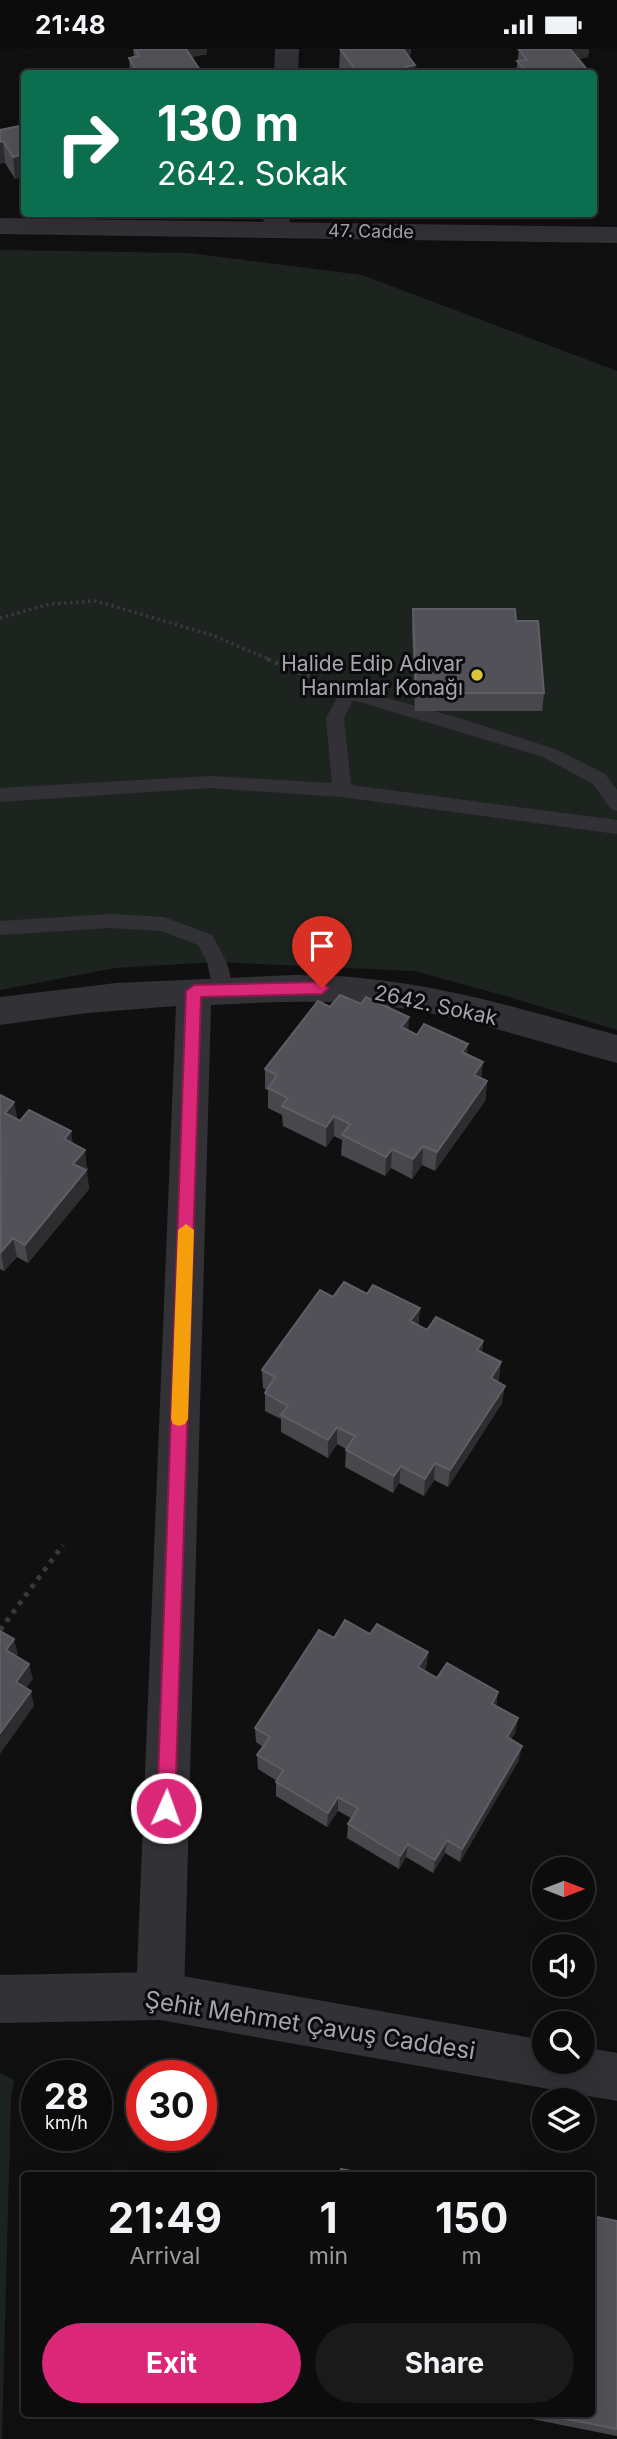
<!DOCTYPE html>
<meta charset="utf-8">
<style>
body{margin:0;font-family:Inter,sans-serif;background:#1a1a1b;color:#f1f3f6;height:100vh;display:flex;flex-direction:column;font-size:26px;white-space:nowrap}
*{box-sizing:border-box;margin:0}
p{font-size:23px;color:#9a9b9d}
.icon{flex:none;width:38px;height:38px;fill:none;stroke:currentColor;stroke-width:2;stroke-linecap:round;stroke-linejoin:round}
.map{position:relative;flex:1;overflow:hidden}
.drawer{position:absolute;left:21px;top:2123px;width:574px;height:245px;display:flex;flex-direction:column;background:#0c0c0d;border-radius:7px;box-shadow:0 7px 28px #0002,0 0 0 2px #2c2c2e}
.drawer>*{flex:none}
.guide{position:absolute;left:21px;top:21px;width:576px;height:147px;border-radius:7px;box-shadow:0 7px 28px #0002,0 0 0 2px #2c2c2e;background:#0b6e4f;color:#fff;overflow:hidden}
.needle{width:46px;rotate:90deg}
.tools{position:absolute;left:532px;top:1808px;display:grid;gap:14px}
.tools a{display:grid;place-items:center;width:63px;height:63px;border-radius:50%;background:#0c0c0d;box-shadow:0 7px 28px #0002,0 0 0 2px #2c2c2e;font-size:35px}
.speed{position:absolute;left:21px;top:2011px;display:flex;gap:14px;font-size:35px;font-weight:700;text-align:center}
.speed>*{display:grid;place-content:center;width:91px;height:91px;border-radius:50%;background:#0c0c0d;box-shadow:0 7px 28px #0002,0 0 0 2px #2c2c2e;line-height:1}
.speed small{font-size:18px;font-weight:400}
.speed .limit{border:10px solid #d22;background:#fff;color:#111}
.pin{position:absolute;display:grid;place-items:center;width:60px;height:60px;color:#fff;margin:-72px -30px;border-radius:50% 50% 50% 0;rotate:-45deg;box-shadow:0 0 7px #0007}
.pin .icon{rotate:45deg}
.me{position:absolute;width:77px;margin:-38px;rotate:2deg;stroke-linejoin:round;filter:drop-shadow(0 0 5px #0008)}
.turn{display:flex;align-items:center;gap:24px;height:147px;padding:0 21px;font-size:32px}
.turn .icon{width:91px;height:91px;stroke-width:2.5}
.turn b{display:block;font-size:49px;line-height:60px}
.eta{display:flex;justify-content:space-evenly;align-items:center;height:119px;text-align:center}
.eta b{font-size:42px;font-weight:700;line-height:49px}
.cta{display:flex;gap:14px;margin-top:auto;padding:14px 21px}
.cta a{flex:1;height:80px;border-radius:42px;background:#db2777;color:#fff;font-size:28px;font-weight:700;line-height:80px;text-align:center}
.cta a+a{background:#1a1a1b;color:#f1f3f6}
.status{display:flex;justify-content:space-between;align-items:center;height:49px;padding:0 35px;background:#0c0c0d;direction:ltr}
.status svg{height:19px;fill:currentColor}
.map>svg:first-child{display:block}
.green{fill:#1d241f}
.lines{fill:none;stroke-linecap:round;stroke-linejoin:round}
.path-far2{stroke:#38383d;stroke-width:3.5;stroke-dasharray:2.5 3.5;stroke-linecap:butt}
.path-far1{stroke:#38383d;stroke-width:4.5;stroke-dasharray:3.5 5;stroke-linecap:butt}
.path{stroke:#38383d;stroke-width:5;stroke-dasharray:4.5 6;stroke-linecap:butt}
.service{fill:#323236;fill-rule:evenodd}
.minor{fill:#323236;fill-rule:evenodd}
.tertiary{fill:#323236;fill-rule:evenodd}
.wall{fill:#47474c}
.shaded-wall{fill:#2d2d30}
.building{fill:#515157;stroke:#5e5e65;stroke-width:2}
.route{fill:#db2777;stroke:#8e194d;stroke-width:2}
.slow{fill:#f59e0b}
.poi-dot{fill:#ddc43d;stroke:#0c0b0c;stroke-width:2.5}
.labels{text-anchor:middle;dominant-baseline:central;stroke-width:6;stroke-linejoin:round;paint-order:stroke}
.far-street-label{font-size:18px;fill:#a3a5b1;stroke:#0c0b0c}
.poi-label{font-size:21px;fill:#a3a5b1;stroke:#0c0b0c;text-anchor:end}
.street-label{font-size:21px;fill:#a3a5b1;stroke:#0c0b0c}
.near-street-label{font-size:24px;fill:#a3a5b1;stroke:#0c0b0c}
</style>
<div class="status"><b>21:48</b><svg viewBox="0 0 49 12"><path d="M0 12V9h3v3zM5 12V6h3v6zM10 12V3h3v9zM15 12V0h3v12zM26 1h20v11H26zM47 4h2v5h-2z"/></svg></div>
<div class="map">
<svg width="617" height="2390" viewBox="0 0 617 2390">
<rect width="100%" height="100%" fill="#101011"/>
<path class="green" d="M 0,201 L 189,204 L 362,226 L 617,322 L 617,981 L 506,947 L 414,922 L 217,913 L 115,919 L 0,941 Z
M 0,2024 L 14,2031 L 11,2049 L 2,2390 L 0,2390 Z"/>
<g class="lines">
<path class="path-far2" d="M 0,569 L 50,555 L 96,552 L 212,586 L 271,611"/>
<path class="path-far1" d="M 267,610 L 319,632"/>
<path class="path" d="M 0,1581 L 63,1496"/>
<path class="service" d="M 348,638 L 462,670 L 555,700 L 605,725 L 617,741 L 617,762 L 611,760 L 593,735 L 543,708 L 353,651 L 344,669 L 351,736 L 617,771 L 617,785 L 342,748 L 210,739 L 0,753 L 0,739 L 210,727 L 332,734 L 326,669 L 342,640 Z
M 110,865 L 164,868 L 212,886 C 221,902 238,928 228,946 L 221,948 L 214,946 L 207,913 L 198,896 L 162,882 L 110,879 L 0,886 L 0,872 Z"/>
<path class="minor" d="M 275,0 L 299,0 L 298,24 L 274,24 Z
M 264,164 L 290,164 L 289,180 L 286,186 L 276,188 L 266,186 L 263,180 Z
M 294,926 C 410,925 506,956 617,986 L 617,1014 C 543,994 470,969 393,958 C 333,950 272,953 211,956 L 184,1947 L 177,1964 L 160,1971 L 143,1964 L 136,1947 L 176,957 L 87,964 L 0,976 L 0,948 L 116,934 Z"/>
<path class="tertiary" d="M 0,169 L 617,178 L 617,194 L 0,185 Z
M 160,1923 L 544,1991 L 544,2012 L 583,2012 L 583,1998 L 617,2004 L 617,2052 L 160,1971 L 0,1974 L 0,1926 Z"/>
</g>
<path class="wall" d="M 133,0 L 207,0 L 207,5 L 191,8 L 202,24 L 130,24 L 129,9 L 134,8 Z
M 340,0 L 411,0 L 410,7 L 408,7 L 415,24 L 342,24 L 339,21 Z
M 519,0 L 589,0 L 588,8 L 578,10 L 590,24 L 516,24 Z
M 24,76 L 15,130 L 5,114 L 0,81 Z
M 413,560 L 516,572 L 544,644 L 542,662 L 415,662 L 412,578 Z
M 330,958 L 408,982 L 467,1005 L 482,1030 L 487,1032 L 485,1052 L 435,1122 L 422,1116 L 412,1130 L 391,1119 L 385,1127 L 341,1106 L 342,1091 L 334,1087 L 326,1098 L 283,1077 L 282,1066 L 268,1059 L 268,1041 L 265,1040 L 265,1020 Z
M 0,1046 L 17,1070 L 73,1095 L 88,1120 L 86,1122 L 89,1140 L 28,1214 L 17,1208 L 4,1222 L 0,1220 Z
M 367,1245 L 420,1259 L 418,1276 L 427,1281 L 483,1292 L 482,1304 L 501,1313 L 498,1333 L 502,1354 L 448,1438 L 434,1431 L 424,1447 L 399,1434 L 393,1444 L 345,1418 L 346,1400 L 337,1395 L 328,1409 L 281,1383 L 281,1370 L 265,1362 L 265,1344 L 266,1341 L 263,1339 L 262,1321 L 333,1248 Z
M 370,1585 L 428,1603 L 426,1619 L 424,1622 L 437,1629 L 498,1643 L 496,1657 L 518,1669 L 515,1684 L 511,1690 L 519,1711 L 460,1813 L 445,1804 L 433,1824 L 406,1808 L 399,1820 L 347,1789 L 348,1775 L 351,1769 L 338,1762 L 327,1778 L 276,1747 L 276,1733 L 277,1732 L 258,1720 L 257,1706 L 263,1698 L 256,1693 L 255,1679 L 334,1589 Z
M 617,2172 L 617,2387 L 502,2364 L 592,2364 Z"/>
<path class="shaded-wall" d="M 179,0 L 207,0 L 207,5 L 180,10 Z
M 384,0 L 411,0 L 410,7 L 384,12 Z
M 562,0 L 589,0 L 588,8 L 561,14 Z
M 415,16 L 415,24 L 405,24 L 405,18 Z
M 3,92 L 5,114 L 0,115 L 0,93 Z
M 24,105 L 24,128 L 15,130 L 13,108 Z
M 409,968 L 408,988 L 401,978 Z
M 468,995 L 466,1016 L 462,1003 Z
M 483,1013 L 481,1033 L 474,1026 Z
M 487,1032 L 485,1052 L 435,1122 L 437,1103 Z
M 14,1053 L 18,1073 L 5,1064 Z
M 334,1067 L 334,1087 L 326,1098 L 326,1078 Z
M 71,1082 L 74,1102 L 64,1090 Z
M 423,1097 L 422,1116 L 412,1130 L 413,1110 Z
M 392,1100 L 391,1119 L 385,1127 L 386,1108 Z
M 85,1101 L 89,1140 L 28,1214 L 25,1196 L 73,1115 Z
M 13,1189 L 17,1208 L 4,1222 L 1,1203 Z
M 420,1259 L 418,1278 L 410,1272 Z
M 483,1292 L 481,1310 L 477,1301 Z
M 501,1313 L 499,1331 L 488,1347 L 491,1329 Z
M 505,1337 L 502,1354 L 448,1438 L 450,1421 Z
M 337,1378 L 337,1395 L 328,1409 L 328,1391 Z
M 435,1414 L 434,1431 L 424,1447 L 425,1430 Z
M 401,1417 L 399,1434 L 393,1444 L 394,1427 Z
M 14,1590 L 18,1605 L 10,1616 L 6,1601 Z
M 428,1603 L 426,1619 L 417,1634 L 418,1618 Z
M 29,1615 L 33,1630 L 20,1648 L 16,1633 Z
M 31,1642 L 34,1657 L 0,1705 L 0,1684 Z
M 498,1643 L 496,1658 L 492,1655 Z
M 518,1669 L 515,1684 L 504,1702 L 507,1688 Z
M 522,1697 L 519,1711 L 460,1813 L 462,1800 Z
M 338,1748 L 338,1762 L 327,1778 L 328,1764 Z
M 447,1791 L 445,1804 L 433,1824 L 435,1811 Z
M 408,1795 L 406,1808 L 399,1820 L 400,1807 Z"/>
<path class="building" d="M 135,0 L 186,0 L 202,24 L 138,24 L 129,9 L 139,7 Z
M 340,0 L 403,0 L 415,16 L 405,18 L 410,24 L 358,24 Z
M 524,0 L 570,0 L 590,24 L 527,24 L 517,12 L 527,11 L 519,1 Z
M 24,76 L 24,105 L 13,108 L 3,92 L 0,93 L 0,81 Z
M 413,560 L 515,560 L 516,572 L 538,572 L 544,644 L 416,644 Z
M 340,946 L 361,955 L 366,948 L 409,968 L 401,978 L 417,986 L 424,975 L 468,995 L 462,1003 L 483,1013 L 474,1026 L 487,1032 L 437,1103 L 423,1097 L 413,1110 L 392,1100 L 386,1108 L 342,1086 L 350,1075 L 334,1067 L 326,1078 L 282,1057 L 288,1049 L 268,1039 L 277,1026 L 265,1020 L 318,952 L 330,958 Z
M 0,1046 L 14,1053 L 5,1064 L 20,1072 L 29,1061 L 71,1082 L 64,1090 L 85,1101 L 73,1115 L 86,1121 L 25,1196 L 13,1189 L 1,1203 Z
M 344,1233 L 367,1245 L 373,1236 L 420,1259 L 410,1272 L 427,1281 L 436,1268 L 483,1292 L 477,1301 L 501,1313 L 491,1329 L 505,1337 L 450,1421 L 435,1414 L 425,1430 L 401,1417 L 394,1427 L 346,1401 L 355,1387 L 337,1378 L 328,1391 L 281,1366 L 288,1357 L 265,1344 L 275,1328 L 262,1321 L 320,1241 L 333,1248 Z
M 345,1571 L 370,1585 L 377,1575 L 428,1603 L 418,1618 L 437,1629 L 447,1614 L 498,1643 L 492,1655 L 518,1669 L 507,1688 L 522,1697 L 462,1800 L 447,1791 L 435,1811 L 408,1795 L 400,1807 L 348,1775 L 358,1759 L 338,1748 L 328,1764 L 276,1733 L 283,1721 L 257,1706 L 270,1688 L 255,1679 L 319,1581 L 334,1589 Z
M 0,1582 L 14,1590 L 6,1601 L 29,1615 L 16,1633 L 31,1642 L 0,1684 Z
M 341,2120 L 372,2126 L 340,2126 Z
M 592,2167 L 617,2172 L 617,2380 L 537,2364 L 592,2364 Z"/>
<path class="route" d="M 322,933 L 329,939 L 322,945 L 201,948 L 175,1759 L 173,1765 L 166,1768 L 160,1765 L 157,1759 L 186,942 L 194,936 Z"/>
<path class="slow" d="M 186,1175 L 194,1181 L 188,1370 L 185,1375 L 179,1377 L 173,1375 L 171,1370 L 178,1181 Z"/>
<circle class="poi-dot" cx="477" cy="626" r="7"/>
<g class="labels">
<g class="far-street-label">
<text transform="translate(371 182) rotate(1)">47. Cadde</text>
</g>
<g class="poi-label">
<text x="463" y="614">Halide Edip Adıvar<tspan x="463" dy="24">Hanımlar Konağı</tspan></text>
</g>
<g class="street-label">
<text transform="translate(436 956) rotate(12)">2642. Sokak</text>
</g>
<g class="near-street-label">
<text transform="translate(310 1976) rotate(9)">Şehit Mehmet Çavuş Caddesi</text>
</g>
</g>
</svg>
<div class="tools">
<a><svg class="needle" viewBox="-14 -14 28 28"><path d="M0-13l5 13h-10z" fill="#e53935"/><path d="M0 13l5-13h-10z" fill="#9a9b9d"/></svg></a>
<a><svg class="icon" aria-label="sound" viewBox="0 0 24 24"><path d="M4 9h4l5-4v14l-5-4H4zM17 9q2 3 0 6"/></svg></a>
<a><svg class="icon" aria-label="search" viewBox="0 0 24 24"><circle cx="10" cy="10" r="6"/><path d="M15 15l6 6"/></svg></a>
<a><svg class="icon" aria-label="layers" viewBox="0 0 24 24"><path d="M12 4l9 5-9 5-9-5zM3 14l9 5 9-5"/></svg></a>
</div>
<div class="speed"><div>28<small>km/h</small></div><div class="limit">30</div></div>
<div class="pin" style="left:322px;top:939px;background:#d93025"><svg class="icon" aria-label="arrive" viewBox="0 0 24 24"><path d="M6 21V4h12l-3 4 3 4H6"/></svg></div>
<svg class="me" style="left:166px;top:1759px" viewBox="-20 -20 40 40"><circle r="17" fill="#db2777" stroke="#fff" stroke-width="3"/><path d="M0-11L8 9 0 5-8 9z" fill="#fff"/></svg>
<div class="guide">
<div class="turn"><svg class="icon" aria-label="right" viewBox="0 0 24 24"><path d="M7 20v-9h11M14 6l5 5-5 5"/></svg><div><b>130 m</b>2642. Sokak</div></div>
</div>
<section class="drawer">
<div class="eta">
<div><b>21:49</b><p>Arrival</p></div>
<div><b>1</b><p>min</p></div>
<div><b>150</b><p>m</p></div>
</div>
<div class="cta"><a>Exit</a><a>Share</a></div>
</section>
</div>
